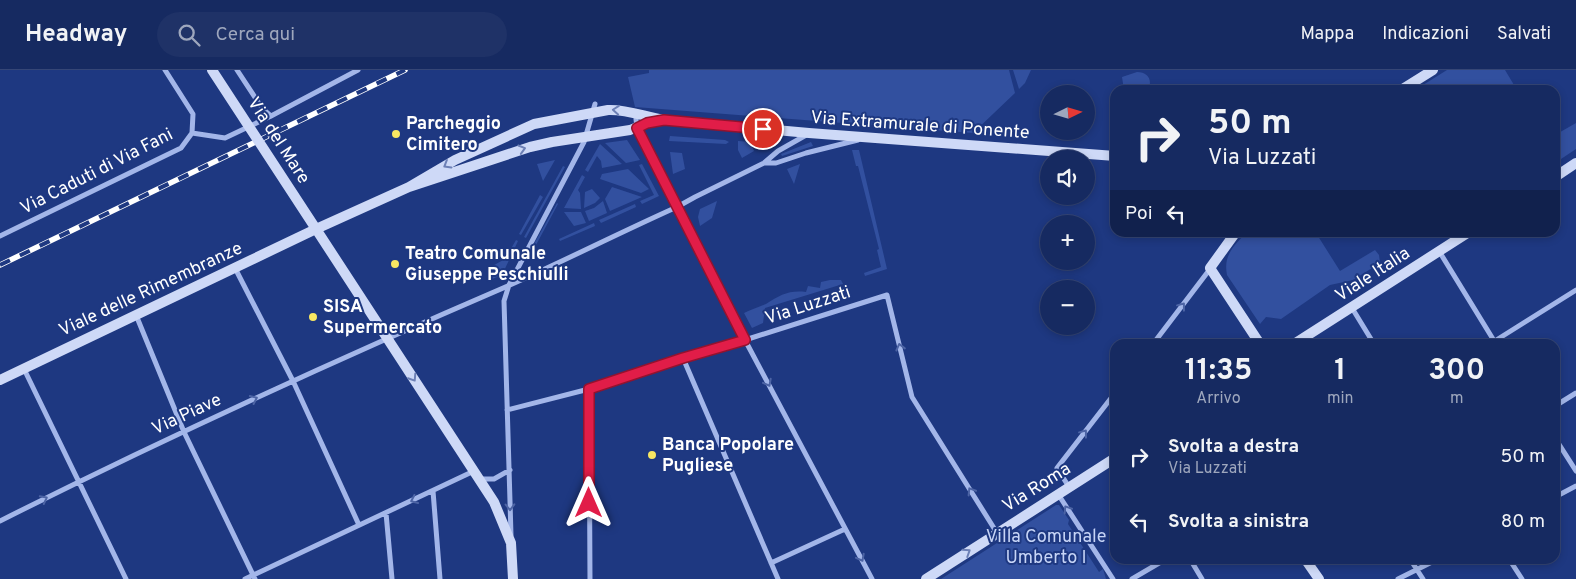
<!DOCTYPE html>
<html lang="it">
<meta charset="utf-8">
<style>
body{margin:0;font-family:Overpass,sans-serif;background:#1f3267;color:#f1f3f6;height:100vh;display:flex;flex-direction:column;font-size:19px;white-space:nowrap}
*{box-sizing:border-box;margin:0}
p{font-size:16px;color:#9ea7bd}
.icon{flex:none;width:28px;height:28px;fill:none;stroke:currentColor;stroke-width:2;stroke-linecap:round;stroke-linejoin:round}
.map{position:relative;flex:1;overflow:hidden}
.sheet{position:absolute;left:1110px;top:269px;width:450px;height:225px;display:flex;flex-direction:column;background:#162a61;border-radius:15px;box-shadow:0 2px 8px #0003,0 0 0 1px #354676}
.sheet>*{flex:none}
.guide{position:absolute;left:1110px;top:15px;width:450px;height:152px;border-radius:15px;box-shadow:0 2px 8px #0003,0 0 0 1px #354676;background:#162a61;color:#f1f3f6;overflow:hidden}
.needle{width:32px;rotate:85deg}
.controls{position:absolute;left:1040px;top:15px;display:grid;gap:10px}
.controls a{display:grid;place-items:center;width:55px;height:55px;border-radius:50%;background:#162a61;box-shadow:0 2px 8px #0003,0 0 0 1px #354676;font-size:25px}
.pin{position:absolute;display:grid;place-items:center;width:42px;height:42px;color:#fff;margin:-21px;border:2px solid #fff;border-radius:50%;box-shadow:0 1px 5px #0007}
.me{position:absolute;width:55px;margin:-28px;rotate:0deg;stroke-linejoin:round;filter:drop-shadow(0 0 4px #0008)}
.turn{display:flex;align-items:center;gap:18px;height:105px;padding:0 15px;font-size:22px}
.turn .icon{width:65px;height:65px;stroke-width:2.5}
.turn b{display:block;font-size:35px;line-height:42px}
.then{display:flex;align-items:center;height:48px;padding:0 15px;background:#0003;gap:10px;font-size:19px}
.eta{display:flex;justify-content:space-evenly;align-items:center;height:85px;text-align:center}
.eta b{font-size:30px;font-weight:700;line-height:35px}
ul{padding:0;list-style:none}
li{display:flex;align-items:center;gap:15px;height:65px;padding:0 15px}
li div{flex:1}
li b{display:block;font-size:19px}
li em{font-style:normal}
header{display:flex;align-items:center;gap:30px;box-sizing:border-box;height:70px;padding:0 25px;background:#162a61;border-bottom:1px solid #354676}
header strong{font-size:24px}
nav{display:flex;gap:28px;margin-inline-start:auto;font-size:18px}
.search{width:350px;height:45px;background:#1f3267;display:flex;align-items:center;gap:12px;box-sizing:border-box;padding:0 18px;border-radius:28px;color:#9ea7bd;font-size:19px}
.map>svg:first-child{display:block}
.green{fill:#32509f}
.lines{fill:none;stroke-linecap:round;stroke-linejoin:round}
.street{stroke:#a3b6e9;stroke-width:5}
.secondary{stroke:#ced9f7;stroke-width:10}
.rail-casing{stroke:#fff;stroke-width:5.5}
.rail{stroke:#1e3881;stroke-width:4;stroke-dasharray:11;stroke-linecap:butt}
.secondary-bridge{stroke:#ced9f7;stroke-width:10}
.oneway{stroke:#6d80b6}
.oneway2{stroke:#4d64a5}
.route-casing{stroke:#92132f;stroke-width:12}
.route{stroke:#e11d48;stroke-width:9}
.poi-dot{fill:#f8e762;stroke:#1e3881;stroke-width:2}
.labels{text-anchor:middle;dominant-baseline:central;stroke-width:4;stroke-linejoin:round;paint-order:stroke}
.poi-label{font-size:18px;font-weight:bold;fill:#fff;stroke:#1e3881;text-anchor:start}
.street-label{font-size:18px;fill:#fff;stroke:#1e3881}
.park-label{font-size:18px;fill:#c7d5f7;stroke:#1e3881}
</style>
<header>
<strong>Headway</strong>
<div class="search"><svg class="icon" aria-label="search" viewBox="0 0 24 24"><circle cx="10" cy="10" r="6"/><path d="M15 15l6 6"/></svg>Cerca qui</div>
<nav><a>Mappa</a><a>Indicazioni</a><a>Salvati</a></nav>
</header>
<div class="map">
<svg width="1576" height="509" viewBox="0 0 1576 509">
<rect width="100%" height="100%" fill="#1e3881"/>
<path class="green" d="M 649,0 L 1009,0 L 1015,23 L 973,63 L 635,37 L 628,7 L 649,3 Z
M 1013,0 L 1031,0 L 1025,13 L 1019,19 Z
M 1447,0 L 1505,0 L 1517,20 L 1415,20 Z
M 1137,2 C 1148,2 1153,10 1148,20 L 1124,20 L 1122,7 Z
M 1049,40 L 1049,57 L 1042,54 L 1040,47 L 1044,41 Z
M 1576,53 L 1576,79 L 1555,93 L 1555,65 Z
M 670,66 L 725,70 L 729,72 L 726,74 L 669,71 Z
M 627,70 L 640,90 L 626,93 L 605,73 Z
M 738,71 L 751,72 L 754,81 L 742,88 L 738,80 Z
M 811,72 L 813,76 L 782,86 L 781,84 Z
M 600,74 L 622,94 L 602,98 L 601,91 L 597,86 L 588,102 L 585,100 Z
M 852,80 L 859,80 L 887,199 L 865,206 L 864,203 L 881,197 L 877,180 L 879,179 L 858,96 L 856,96 Z
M 670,82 L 682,83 L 685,99 L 673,104 Z
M 555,90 L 543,111 L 537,94 Z
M 642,94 L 659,126 L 642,134 L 640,131 L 654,125 L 639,95 Z
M 800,94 L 794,114 L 787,99 Z
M 563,96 L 565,97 L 526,168 L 524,167 Z
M 628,99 L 649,119 L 641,123 L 600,109 L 602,104 Z
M 582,105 L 585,107 L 578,120 L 580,123 L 581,139 L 564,138 Z
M 612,117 L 642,127 L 610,141 L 605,129 Z
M 592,119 L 600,128 L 595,133 L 584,138 L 585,122 Z
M 540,125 L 543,127 L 521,165 L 519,164 Z
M 603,131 L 607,143 L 589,151 L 585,141 L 594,138 Z
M 717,131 L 712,148 L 700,156 L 698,147 L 700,139 Z
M 557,133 L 558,134 L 536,175 L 534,174 Z
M 635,134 L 636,137 L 601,153 L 599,150 Z
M 564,142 L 581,142 L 586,153 L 574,156 Z
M 594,153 L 595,156 L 560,171 L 559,169 Z
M 1246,163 L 1316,163 L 1340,201 L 1375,180 L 1379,185 L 1380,193 L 1353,210 L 1330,215 L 1281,249 L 1266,247 L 1260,254 L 1227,205 C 1223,185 1234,176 1246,163 Z
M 516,170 L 518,171 L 502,205 L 492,209 L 487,199 L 505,189 Z
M 830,210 L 841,210 L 843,214 L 765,238 L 763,253 L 752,258 L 744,243 C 751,240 759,237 766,234 C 780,225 789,220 806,222 L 808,216 L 820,218 L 821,212 Z
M 1056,435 L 1059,435 L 1069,450 L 1068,454 L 1099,502 L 1103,499 L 1106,509 L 941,509 Z"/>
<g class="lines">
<path class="street" d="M 237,0 L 262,38 L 271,46
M 637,45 L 636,49 L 637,58 L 656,96 L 745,270 L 872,509
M 192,63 L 225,68 L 271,46 L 358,0
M 765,93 L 776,93 L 806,83 L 858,70
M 0,166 L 181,78 L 192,63 L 193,44 L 165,0
M 1439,181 L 1496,274
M 235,198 L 293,311 L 359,455
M 1352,238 L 1374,274
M 136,245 L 184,362 L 255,509
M 1153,274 L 1210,199
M 1490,274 L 1576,220
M 683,288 L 778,509
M 24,299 L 126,509
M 589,319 L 590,509
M 1555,336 L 1576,323
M 507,340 L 589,319 L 683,288 L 745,270 L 887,225 L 912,327 L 997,463
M 1555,368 L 1576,401
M 480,409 L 494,409 L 510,400
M 1069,417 L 1057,398 L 1115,323
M 433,421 L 440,509
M 1058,424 L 1113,509
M 1555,427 L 1576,416
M 386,443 L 392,509
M 0,451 C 167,367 338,289 510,215 C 566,190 621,162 677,137 L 695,127 L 764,93 L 778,81 L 808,64
M 511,465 L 504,231 L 509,215 L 584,72 L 595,34
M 1190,489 L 1202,509
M 1410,489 L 1423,509
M 1509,489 L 1522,509
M 771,493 L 845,459
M 245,509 L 474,401
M 1132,509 L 1166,489
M 1398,509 L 1438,489"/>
<path class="secondary" d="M 1401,20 L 1433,0
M 664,50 L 647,53 L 630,60 L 552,72 L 530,77 L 409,117 L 455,90 L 534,54 L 608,40 C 627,39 645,47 664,50 L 809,63 L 1115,86
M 1555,107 L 1576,93
M 316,159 L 494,432 L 511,473 L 513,509
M 1236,162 L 1210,198 L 1260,274
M 1294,274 L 1469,162
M 0,310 L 316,159 L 409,117
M 1305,489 L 1319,509
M 926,509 L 1115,388"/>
<g class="rail-casing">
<path id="rail" d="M 0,195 L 405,0"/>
</g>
<use href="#rail" class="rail"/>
<path class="secondary-bridge" d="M 212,0 L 316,159"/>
</g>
<defs><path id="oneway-chevron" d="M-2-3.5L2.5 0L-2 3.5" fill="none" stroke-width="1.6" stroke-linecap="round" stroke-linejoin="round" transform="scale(1.25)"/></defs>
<g class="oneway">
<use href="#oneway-chevron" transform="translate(616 40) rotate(-175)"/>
<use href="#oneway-chevron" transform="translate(522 79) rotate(-17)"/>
<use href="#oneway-chevron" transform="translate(447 95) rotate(149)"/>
<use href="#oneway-chevron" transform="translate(413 308) rotate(57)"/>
<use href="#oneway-chevron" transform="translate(967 482) rotate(-33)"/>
</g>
<g class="oneway2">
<use href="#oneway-chevron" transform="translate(1182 236) rotate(-53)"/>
<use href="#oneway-chevron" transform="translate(900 277) rotate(-104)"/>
<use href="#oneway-chevron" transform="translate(768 313) rotate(62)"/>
<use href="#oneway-chevron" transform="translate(254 329) rotate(-25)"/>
<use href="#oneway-chevron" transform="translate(1084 363) rotate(-53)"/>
<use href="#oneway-chevron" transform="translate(971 421) rotate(-122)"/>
<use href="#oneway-chevron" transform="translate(44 429) rotate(-27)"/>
<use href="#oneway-chevron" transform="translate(414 430) rotate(155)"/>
<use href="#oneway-chevron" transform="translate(510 437) rotate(89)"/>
<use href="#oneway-chevron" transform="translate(1067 439) rotate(-123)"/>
<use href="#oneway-chevron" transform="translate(861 488) rotate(62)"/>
</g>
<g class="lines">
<g class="route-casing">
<path id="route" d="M 589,433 L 589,319 L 683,288 L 745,270 L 637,58 L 647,53 L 664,50 L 763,59"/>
</g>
<use href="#route" class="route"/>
</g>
<g class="poi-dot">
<circle cx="396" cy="64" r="5"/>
<circle cx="395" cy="194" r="5"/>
<circle cx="313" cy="247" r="5"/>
<circle cx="652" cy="385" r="5"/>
</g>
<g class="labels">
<g class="poi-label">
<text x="406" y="54">Parcheggio<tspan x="406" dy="21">Cimitero</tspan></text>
<text x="405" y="184">Teatro Comunale<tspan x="405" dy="21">Giuseppe Peschiulli</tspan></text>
<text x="323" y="237">SISA<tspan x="323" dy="21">Supermercato</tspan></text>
<text x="662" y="375">Banca Popolare<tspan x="662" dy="21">Pugliese</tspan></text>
</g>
<g class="street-label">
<text transform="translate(920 56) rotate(4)">Via Extramurale di Ponente</text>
<text transform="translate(278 71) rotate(57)">Via del Mare</text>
<text transform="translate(97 102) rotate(-27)">Via Caduti di Via Fani</text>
<text transform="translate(1373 205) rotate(-33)">Viale Italia</text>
<text transform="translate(151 220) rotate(-25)">Viale delle Rimembranze</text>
<text transform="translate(808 236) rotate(-18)">Via Luzzati</text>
<text transform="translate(187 345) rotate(-25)">Via Piave</text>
<text transform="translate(1037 418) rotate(-32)">Via Roma</text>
</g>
<g class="park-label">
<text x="1046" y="467">Villa Comunale<tspan x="1046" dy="21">Umberto I</tspan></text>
</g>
</g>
</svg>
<div class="controls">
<a><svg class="needle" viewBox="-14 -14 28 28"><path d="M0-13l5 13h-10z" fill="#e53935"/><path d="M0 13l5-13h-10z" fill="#9ea7bd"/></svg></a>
<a><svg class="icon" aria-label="sound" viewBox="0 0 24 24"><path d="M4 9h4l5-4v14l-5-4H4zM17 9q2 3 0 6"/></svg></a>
<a>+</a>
<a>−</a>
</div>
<div class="pin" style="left:763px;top:59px;background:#d93025"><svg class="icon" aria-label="arrive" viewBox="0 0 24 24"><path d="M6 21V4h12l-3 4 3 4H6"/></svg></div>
<svg class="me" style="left:589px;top:433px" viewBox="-20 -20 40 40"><path d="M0-17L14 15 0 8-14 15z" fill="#e11d48" stroke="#fff" stroke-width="4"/></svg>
<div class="guide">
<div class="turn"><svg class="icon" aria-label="right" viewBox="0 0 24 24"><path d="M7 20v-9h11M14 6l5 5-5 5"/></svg><div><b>50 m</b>Via Luzzati</div></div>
<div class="then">Poi<svg class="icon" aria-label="left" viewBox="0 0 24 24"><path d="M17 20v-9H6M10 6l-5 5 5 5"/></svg></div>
</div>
<section class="sheet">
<div class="eta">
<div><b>11:35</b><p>Arrivo</p></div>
<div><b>1</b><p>min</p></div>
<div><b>300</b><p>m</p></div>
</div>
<ul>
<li><svg class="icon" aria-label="right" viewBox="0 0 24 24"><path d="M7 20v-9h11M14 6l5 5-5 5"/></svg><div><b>Svolta a destra</b><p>Via Luzzati</p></div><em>50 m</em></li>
<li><svg class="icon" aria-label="left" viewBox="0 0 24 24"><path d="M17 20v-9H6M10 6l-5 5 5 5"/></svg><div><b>Svolta a sinistra</b></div><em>80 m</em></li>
</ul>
</section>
</div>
